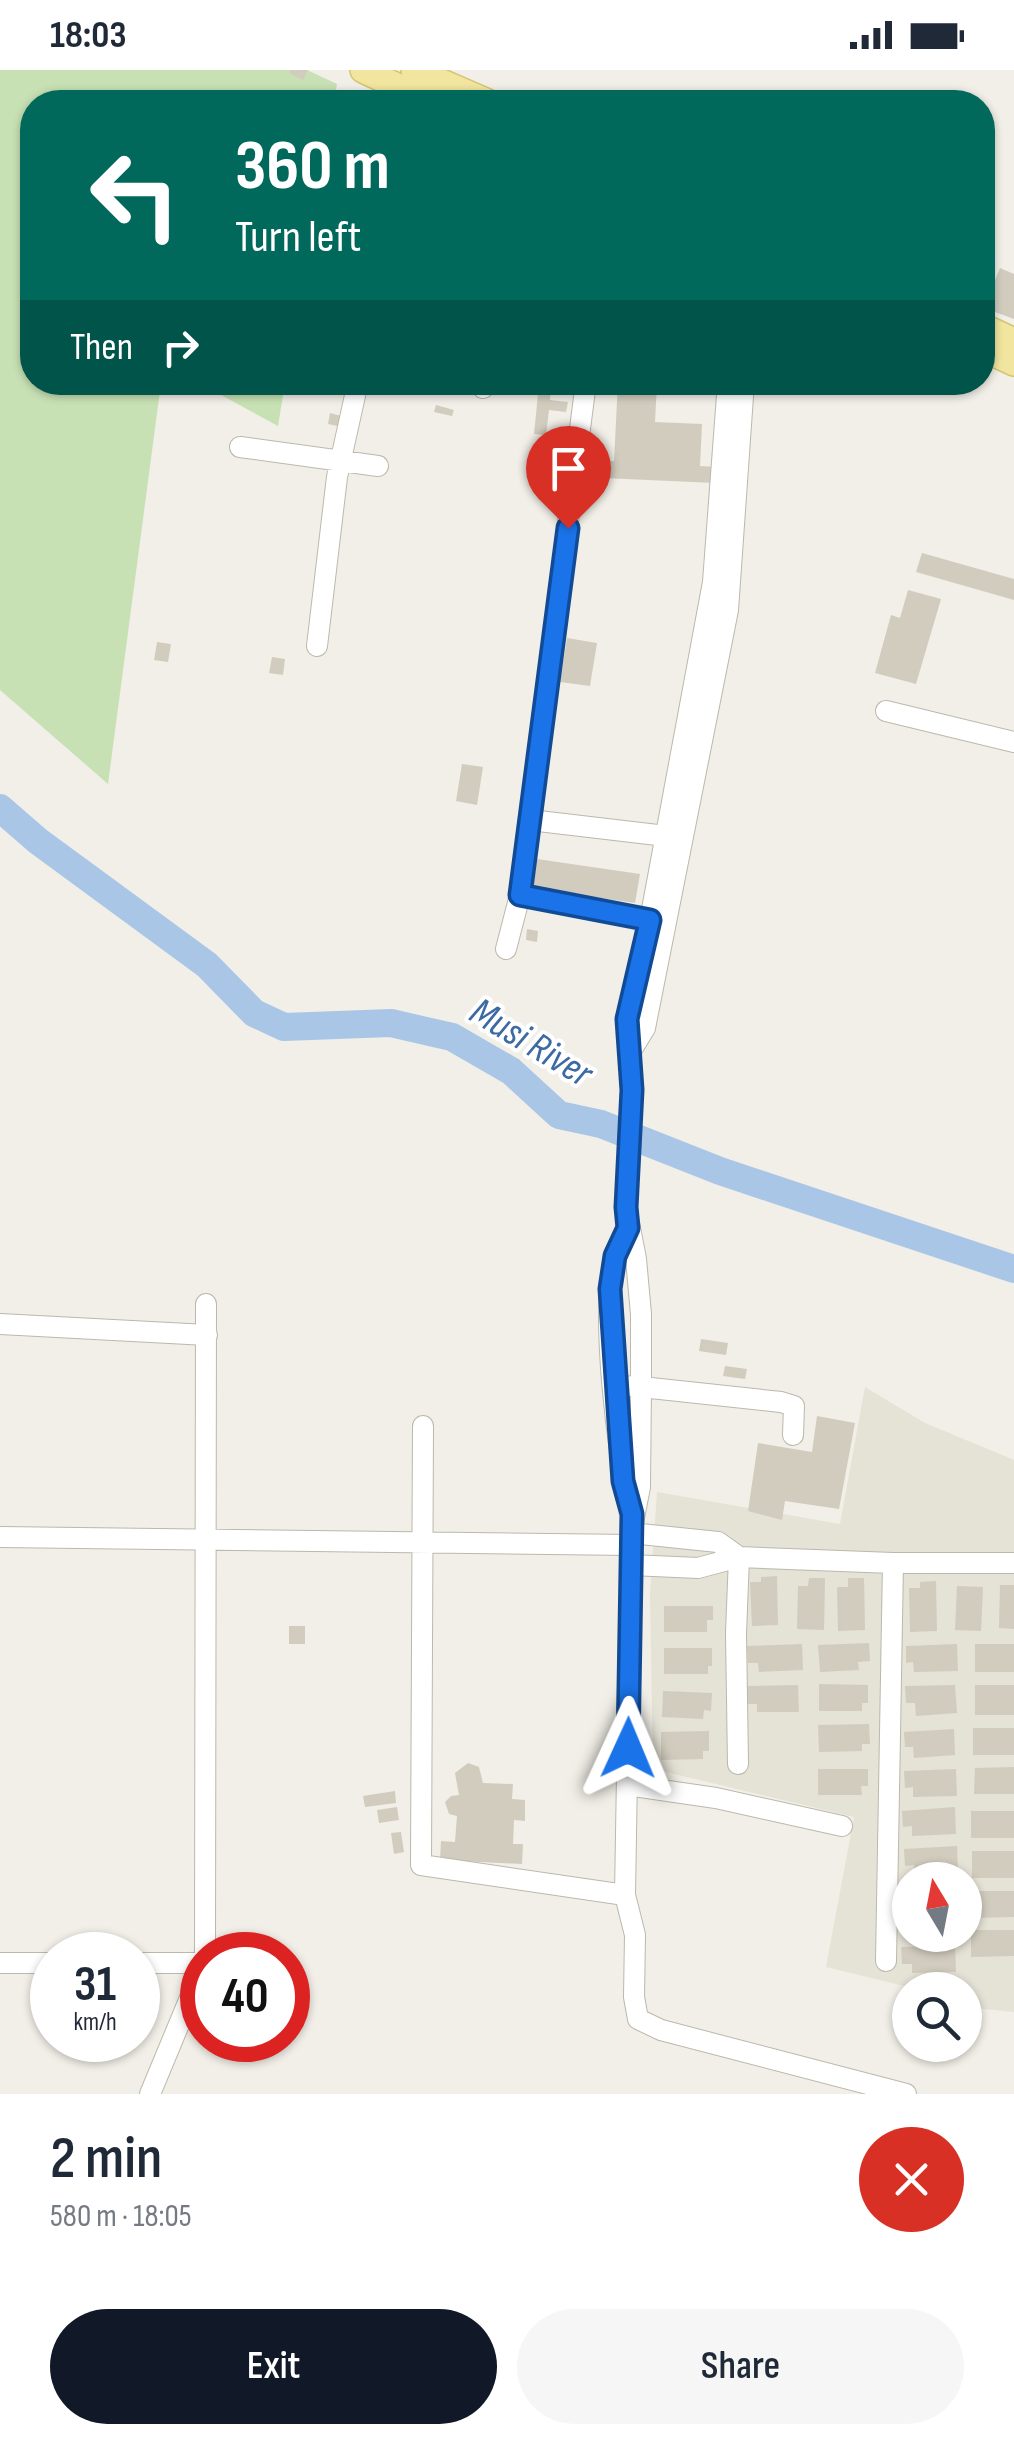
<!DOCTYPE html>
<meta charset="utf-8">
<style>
body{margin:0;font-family:"Sofia Sans Condensed",sans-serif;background:#f6f6f7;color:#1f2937;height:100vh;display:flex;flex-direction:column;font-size:38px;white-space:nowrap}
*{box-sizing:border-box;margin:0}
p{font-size:32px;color:#747a83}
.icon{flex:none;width:55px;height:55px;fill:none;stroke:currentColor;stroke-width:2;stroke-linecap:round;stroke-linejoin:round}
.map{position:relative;height:2024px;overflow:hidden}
.drawer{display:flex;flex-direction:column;background:#fff;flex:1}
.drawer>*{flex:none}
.guide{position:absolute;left:20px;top:20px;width:975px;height:305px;border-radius:40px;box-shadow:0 2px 8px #0004;background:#00695c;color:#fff;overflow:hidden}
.needle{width:65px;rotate:350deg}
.tools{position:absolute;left:892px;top:1792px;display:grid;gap:20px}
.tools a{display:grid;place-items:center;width:90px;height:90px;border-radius:50%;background:#fff;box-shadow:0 2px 8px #0004;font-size:50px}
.speed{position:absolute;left:30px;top:1862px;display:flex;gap:20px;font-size:50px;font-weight:700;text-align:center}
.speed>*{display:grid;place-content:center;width:130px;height:130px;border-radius:50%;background:#fff;box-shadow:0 2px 8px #0004;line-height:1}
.speed small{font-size:25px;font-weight:400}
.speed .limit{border:15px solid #d22;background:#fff;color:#111}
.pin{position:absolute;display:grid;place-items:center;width:85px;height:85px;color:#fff;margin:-102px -42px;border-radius:50% 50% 50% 0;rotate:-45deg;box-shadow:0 0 10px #0007}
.pin .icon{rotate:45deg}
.me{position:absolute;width:110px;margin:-55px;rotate:1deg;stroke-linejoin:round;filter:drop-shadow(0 0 8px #0008)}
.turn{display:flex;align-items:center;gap:35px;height:210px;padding:0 50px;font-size:45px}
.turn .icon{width:130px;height:130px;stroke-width:2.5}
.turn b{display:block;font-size:70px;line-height:85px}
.then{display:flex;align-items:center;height:95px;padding:0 50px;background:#0003;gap:20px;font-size:38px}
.round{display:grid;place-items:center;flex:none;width:105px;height:105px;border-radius:52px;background:#f6f6f7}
.headline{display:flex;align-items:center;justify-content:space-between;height:170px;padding:0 50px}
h1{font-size:60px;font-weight:600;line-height:75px}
.button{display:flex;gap:20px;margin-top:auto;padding:20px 50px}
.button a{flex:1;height:115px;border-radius:60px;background:#111827;color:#fff;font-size:40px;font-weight:600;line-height:115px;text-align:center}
.button a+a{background:#f6f6f7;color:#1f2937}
.status{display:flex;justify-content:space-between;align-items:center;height:70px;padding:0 50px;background:#fff;direction:ltr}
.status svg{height:28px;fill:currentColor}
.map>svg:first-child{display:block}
.residential{fill:#e5e2d6;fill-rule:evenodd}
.green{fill:#c7e1b4}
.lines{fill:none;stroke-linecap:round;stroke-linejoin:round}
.river{stroke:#aac6e7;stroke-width:28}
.building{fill:#d1ccbe}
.minor-casing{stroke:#bcb8ab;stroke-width:22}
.major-casing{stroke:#d5c471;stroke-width:28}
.minor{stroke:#fff;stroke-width:20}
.major{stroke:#f2e59f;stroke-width:25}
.route-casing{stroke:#114b97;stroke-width:25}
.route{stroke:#1a73e8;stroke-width:18}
.labels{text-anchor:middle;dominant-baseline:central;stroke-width:8;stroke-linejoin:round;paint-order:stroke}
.water-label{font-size:40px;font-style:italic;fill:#3d6aa2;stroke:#fff}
</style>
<div class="status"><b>18:03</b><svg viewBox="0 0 49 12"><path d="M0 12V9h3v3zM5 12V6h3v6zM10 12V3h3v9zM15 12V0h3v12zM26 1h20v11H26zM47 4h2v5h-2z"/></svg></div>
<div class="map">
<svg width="1014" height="2024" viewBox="0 0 1014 2024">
<rect width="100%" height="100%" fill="#f1efe7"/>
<path class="residential" d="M 865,1317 L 925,1353 L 1014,1390 L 1014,1942 L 965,1937 L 965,1920 L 921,1920 L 826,1897 L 854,1747 L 653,1699 L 650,1525 L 657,1422 L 840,1454 ZM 910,1810 L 965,1810 L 965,1865 L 910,1865 Z"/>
<path class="green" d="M 0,0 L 307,0 L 337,14 L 334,32 L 32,32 L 32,312 L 161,313 L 108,714 L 0,620 Z
M 199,313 L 285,313 L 278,356 Z"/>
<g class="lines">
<path class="river" d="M 0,738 L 38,771 L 207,895 L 254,943 L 284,957 L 391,953 L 452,967 L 511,1001 L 559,1045 L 601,1054 L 720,1101 L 1014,1199"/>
</g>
<path class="building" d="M 290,0 L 308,0 L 303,10 L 289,3 Z
M 1000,198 L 1014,204 L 1014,249 L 984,238 Z
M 618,312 L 657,312 L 655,352 L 702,354 L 700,396 L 716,397 L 715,413 L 603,408 L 604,391 L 614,391 Z
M 500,313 L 537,314 L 536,325 L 499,323 Z
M 539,314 L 551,315 L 550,330 L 568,332 L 566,342 L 549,340 L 546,365 L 534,364 Z
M 436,335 L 454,340 L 452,346 L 434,342 Z
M 330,343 L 345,347 L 342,357 L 328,354 Z
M 922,483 L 1014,509 L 1014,530 L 916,502 Z
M 908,520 L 941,529 L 916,614 L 875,603 L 891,545 L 900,548 Z
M 567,568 L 597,573 L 590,616 L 560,612 Z
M 157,572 L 171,574 L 168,592 L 154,590 Z
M 272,587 L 285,589 L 283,605 L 269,603 Z
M 462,694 L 483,697 L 477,735 L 456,731 Z
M 537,789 L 640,804 L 635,833 L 533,818 Z
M 527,859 L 538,861 L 537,872 L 526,870 Z
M 701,1269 L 728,1273 L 726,1285 L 699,1281 Z
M 725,1296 L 747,1299 L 745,1309 L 723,1306 Z
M 817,1346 L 855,1353 L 839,1439 L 785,1431 L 782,1450 L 748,1441 L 758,1373 L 812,1382 Z
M 777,1506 L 778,1555 L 752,1556 L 750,1512 L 761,1512 L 761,1507 Z
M 809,1508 L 825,1508 L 824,1560 L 797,1559 L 798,1516 L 808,1516 Z
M 848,1508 L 864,1508 L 865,1560 L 838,1561 L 837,1517 L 848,1517 Z
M 936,1511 L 937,1561 L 910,1562 L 909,1518 L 920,1518 L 920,1512 Z
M 1000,1515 L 1014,1515 L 1014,1559 L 999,1558 Z
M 957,1516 L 983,1517 L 981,1561 L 955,1560 Z
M 664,1536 L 713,1536 L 713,1550 L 707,1550 L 707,1562 L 664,1562 Z
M 289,1556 L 305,1556 L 305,1574 L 289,1574 Z
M 869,1573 L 870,1591 L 858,1592 L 859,1600 L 820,1602 L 818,1575 Z
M 802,1574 L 803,1600 L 759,1602 L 758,1593 L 748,1593 L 747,1576 Z
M 957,1574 L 958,1601 L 914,1602 L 913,1592 L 906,1593 L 906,1576 Z
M 975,1574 L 1014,1574 L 1014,1602 L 975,1602 Z
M 664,1578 L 712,1578 L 712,1596 L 708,1596 L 708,1604 L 664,1604 Z
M 819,1614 L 868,1615 L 868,1633 L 862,1633 L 862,1641 L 819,1641 Z
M 798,1615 L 799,1642 L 757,1642 L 757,1634 L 747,1634 L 747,1616 Z
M 955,1615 L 957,1643 L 916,1646 L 915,1633 L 906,1633 L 905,1616 Z
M 975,1615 L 1014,1615 L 1014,1645 L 975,1645 Z
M 663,1621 L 712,1623 L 711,1641 L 704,1640 L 703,1649 L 662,1647 Z
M 869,1654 L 870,1674 L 862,1674 L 862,1681 L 819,1682 L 818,1655 Z
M 973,1658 L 1014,1658 L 1014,1685 L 973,1685 Z
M 954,1659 L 955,1685 L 914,1688 L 913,1677 L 905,1677 L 904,1662 Z
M 709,1661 L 709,1681 L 703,1681 L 703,1689 L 661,1690 L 661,1662 Z
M 468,1693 L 479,1697 L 483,1713 L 513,1714 L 512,1729 L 525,1730 L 525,1751 L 514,1750 L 513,1774 L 523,1774 L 522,1794 L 440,1790 L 441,1771 L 455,1772 L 457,1746 L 449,1744 L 445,1732 L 451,1726 L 459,1725 L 455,1703 Z
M 1014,1697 L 1014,1724 L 974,1724 L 975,1698 Z
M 818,1699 L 868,1699 L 868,1716 L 861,1716 L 862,1725 L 818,1725 Z
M 956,1699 L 957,1726 L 913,1727 L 913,1717 L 905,1718 L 904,1701 Z
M 395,1721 L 396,1733 L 365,1737 L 363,1726 Z
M 397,1737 L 399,1750 L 379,1753 L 377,1740 Z
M 955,1737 L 956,1764 L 912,1766 L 912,1756 L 903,1757 L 902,1741 Z
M 971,1741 L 1014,1741 L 1014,1768 L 971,1768 Z
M 401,1762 L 404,1782 L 394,1784 L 391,1763 Z
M 957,1776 L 958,1802 L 914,1805 L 914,1795 L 905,1796 L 904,1779 Z
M 972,1781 L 1014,1781 L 1014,1808 L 972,1808 Z
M 904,1819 L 910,1819 L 910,1836 L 904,1836 Z
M 971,1821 L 1014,1821 L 1014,1847 L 972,1848 Z
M 971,1860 L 1014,1860 L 1014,1886 L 971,1887 Z
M 247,1865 L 269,1880 L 266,1885 L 259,1885 L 241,1874 Z
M 955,1876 L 956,1902 L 912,1903 L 912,1894 L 902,1894 L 901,1877 Z"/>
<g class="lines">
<g class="minor-casing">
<path id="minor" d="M 586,312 L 520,825 L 650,850
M 728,312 L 713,512 L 650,850 L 627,949 L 632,1020 L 626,1137 L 636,1189 L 641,1244 L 641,1317 L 640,1417 L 631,1463 L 625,1825 L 635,1865 L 634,1927 L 638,1949 L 661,1960 L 906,2024
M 483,318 L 485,312
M 240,377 L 378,396
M 317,576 L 337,407 L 358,312
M 886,641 L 1014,672
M 530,750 L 666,766
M 506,879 L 520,825
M 631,981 L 645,958 L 728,540 L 744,312
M 628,1158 C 623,1167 618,1177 615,1187 C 600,1238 617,1389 632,1442
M 0,1254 L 207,1265
M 632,1316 L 781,1332 L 794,1336 L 793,1365
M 423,1356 L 421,1795 L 625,1825
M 631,1463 L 718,1472 L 739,1487
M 0,1467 L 631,1475
M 631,1495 L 698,1498 L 739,1487 L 893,1493 L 1014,1493
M 738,1694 L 736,1563 L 739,1487
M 627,1715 L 716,1728 L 842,1756
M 205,1885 L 206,1234
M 886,1891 L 893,1493
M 0,1893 L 52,1893
M 138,1893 L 202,1893
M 150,2024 L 202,1899"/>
</g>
<g class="major-casing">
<path id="major" d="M 363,0 L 431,32
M 414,0 L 488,32
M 982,256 L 1014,271
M 982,278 L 1014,293"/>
</g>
<use href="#minor" class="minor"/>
<use href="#major" class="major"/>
</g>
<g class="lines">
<g class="route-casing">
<path id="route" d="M 568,458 L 520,825 L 650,850 L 627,949 L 632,1020 L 626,1137 L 628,1158 L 615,1186 L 610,1219 L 623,1411 L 632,1444 L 628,1678"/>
</g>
<use href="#route" class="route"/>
</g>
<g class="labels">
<g class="water-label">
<text transform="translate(531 973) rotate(31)">Musi River</text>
</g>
</g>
</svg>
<div class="tools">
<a><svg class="needle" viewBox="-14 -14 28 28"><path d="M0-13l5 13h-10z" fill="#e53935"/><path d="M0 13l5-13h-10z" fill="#747a83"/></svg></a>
<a><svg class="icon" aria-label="search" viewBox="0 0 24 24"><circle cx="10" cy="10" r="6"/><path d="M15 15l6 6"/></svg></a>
</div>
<div class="speed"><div>31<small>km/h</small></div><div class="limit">40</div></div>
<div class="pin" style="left:568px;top:458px;background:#d93025"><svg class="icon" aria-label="arrive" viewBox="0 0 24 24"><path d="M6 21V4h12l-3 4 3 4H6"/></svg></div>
<svg class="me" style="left:628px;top:1678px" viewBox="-20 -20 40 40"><path d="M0-17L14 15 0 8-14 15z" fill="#1a73e8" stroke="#fff" stroke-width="4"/></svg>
<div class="guide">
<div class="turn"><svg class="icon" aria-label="left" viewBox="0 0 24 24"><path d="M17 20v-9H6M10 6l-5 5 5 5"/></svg><div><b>360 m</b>Turn left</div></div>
<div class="then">Then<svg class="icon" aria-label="right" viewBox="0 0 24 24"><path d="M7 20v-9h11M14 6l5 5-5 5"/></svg></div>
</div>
</div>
<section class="drawer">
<div class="headline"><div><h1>2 min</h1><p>580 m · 18:05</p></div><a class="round" style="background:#d93025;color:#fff"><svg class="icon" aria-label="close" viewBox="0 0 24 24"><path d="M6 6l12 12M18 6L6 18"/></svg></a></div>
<div class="button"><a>Exit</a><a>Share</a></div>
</section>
